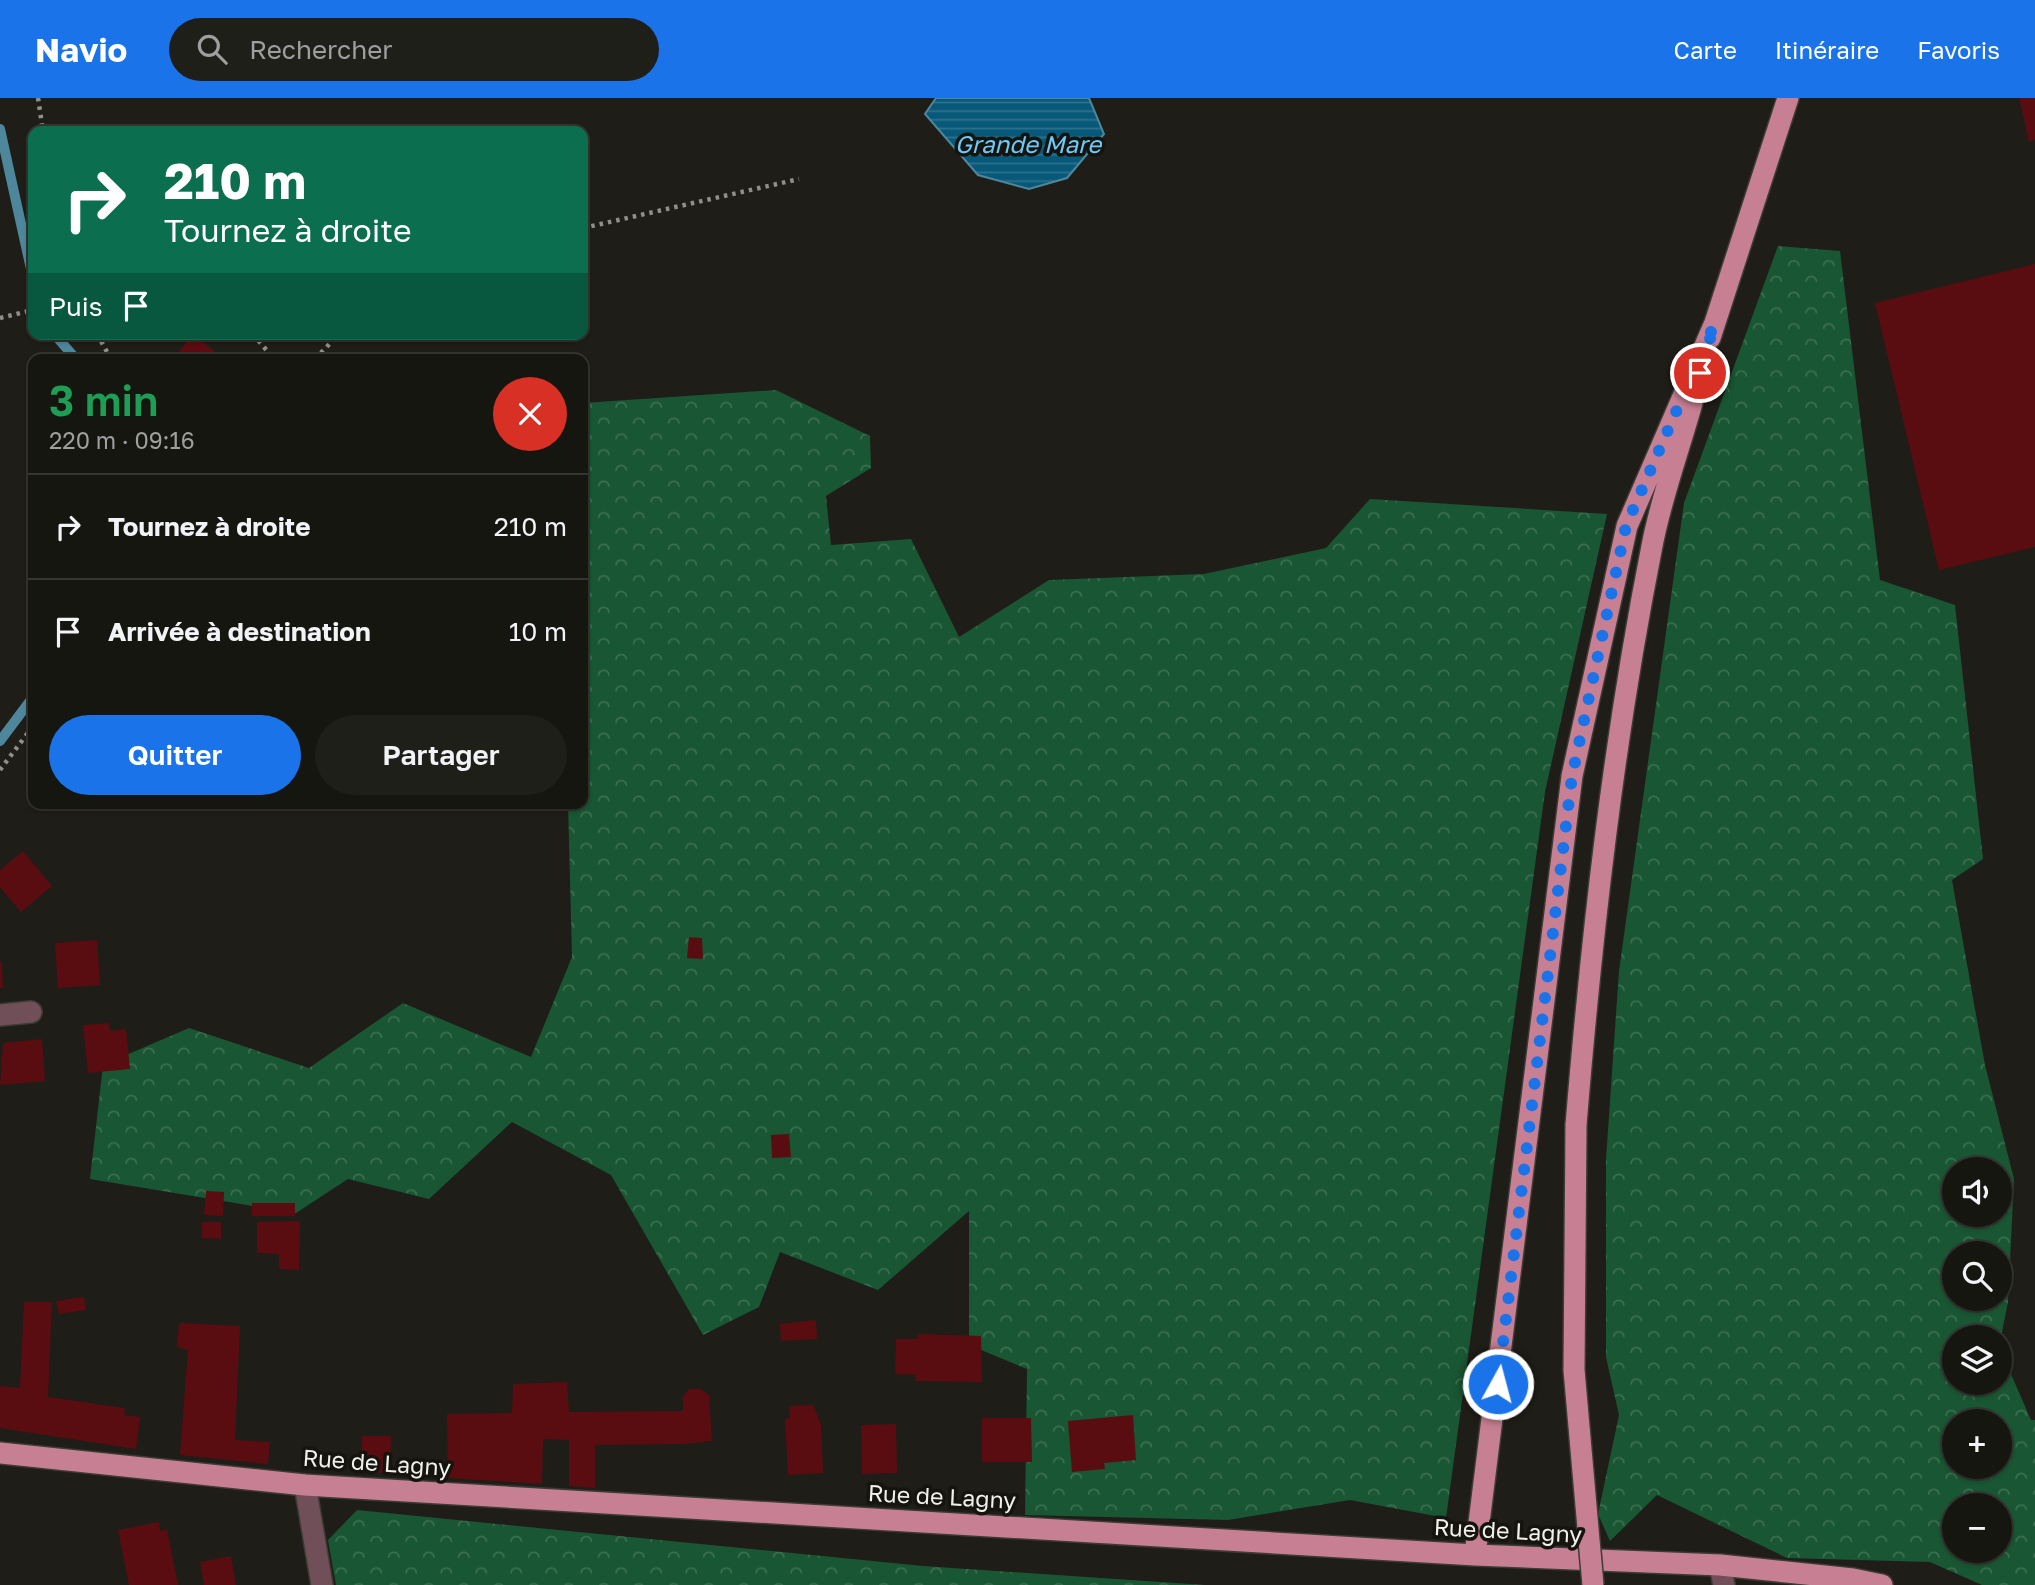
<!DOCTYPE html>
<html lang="fr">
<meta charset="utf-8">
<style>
body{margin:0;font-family:"Golos Text",sans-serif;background:#1f1f1a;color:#f1f3f6;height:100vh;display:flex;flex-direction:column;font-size:26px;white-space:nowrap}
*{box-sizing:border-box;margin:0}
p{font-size:23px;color:#9e9f9f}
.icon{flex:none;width:38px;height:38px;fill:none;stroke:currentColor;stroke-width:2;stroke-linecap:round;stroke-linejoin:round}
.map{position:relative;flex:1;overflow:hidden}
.details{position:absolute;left:28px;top:256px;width:560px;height:455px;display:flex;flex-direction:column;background:#161611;border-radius:14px;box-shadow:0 2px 5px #0004,0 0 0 2px #353531}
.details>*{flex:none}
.hud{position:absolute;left:28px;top:28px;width:560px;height:214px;border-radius:14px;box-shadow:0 2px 5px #0004,0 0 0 2px #353531;background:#0b6e4f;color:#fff;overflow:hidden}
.buttons{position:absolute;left:1942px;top:1059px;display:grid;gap:14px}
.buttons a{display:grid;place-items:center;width:70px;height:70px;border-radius:50%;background:#161611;box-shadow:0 2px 5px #0004,0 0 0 2px #353531;font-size:35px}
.pin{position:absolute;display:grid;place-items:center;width:60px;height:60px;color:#fff;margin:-30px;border:4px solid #fff;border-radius:50%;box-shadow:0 2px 7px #0007}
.me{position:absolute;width:77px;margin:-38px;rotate:7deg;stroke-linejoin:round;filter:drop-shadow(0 0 5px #0008)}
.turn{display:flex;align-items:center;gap:24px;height:147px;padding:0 21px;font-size:32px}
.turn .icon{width:91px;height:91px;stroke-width:2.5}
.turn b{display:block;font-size:49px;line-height:60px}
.then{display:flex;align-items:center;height:66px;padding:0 21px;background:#0003;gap:14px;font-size:26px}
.round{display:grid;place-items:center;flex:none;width:74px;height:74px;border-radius:37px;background:#1f1f1a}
.summary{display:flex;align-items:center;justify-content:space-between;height:119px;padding:0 21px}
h1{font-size:42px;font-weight:600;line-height:52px;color:#1e9e55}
.primary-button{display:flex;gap:14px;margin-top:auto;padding:14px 21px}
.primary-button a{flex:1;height:80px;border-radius:42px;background:#1a73e8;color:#fff;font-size:28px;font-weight:600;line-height:80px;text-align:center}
.primary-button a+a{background:#1f1f1a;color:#f1f3f6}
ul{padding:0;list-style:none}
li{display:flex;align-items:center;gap:21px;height:105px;padding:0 21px;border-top:2px solid #353531}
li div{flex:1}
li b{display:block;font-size:26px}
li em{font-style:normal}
header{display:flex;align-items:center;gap:42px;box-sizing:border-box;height:98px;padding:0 35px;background:#1a73e8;color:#fff}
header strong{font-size:33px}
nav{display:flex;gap:38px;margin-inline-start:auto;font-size:24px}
.search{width:490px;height:63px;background:#1f1f1a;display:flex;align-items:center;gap:18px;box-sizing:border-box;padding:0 24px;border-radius:38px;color:#9e9f9f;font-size:26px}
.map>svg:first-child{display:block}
.forest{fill:url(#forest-crowns);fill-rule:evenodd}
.water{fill:url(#water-rules);stroke:#4e869c;stroke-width:2}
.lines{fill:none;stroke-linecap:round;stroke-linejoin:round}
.stream{stroke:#4e869c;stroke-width:10}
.building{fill:#5a0d10}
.minor-casing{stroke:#3c3b35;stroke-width:24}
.major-casing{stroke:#3c3b35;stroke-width:24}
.path{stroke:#908f8a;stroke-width:4.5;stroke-dasharray:3.5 5;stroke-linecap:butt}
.minor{stroke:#714f58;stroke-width:21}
.major{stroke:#c77f93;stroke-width:21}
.major-bridge-casing{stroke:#3c3b35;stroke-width:24;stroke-linecap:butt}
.major-bridge{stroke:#c77f93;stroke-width:21}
.route{stroke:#1a73e8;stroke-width:12;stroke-dasharray:0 21.6}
.labels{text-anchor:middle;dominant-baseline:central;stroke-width:7;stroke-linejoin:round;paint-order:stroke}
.street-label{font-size:23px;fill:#f1f0ec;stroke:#15140e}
.water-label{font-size:24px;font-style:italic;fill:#6ecaf9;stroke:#15140e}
</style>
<header>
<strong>Navio</strong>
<div class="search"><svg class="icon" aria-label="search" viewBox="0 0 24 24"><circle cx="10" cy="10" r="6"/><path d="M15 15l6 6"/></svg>Rechercher</div>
<nav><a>Carte</a><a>Itinéraire</a><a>Favoris</a></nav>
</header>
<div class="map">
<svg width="2035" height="1487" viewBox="0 0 2035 1487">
<defs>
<pattern id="forest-crowns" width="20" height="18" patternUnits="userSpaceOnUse" patternTransform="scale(1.75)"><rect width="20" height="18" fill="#195633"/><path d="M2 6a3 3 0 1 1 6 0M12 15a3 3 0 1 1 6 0" fill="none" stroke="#3b6f51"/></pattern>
<pattern id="water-rules" width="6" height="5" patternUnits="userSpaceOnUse" patternTransform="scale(1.75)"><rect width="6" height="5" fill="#085979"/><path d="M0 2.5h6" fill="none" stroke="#2c718c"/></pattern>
</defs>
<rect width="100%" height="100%" fill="#1e1d17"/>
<path class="forest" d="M 1778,148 L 1840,153 L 1880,482 L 1955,507 L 1983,761 L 1952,782 L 1985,967 L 2014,1081 L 2008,1204 L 2000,1244 L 2000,1239 L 1955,1239 L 1955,1284 L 2000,1284 L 2000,1251 L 2031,1322 L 2035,1322 L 2035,1487 L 1982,1487 L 1930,1464 L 1787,1460 L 1657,1397 L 1610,1443 L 1598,1416 L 1619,1317 L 1606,1259 L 1606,1061 L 1619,873 L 1684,405 ZM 1955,1071 L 2000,1071 L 2000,1116 L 1955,1116 ZM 1955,1155 L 2000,1155 L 2000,1200 L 1955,1200 ZM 1955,1323 L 2000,1323 L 2000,1368 L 1955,1368 ZM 1955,1407 L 2000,1407 L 2000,1452 L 1955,1452 Z
M 776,292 L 870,338 L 871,370 L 826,398 L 831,447 L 911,441 L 959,539 L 1049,482 L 1204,476 L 1326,450 L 1370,401 L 1607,416 L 1545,694 L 1446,1420 L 1350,1402 L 1228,1422 L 1025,1417 L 1027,1271 L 969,1247 L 969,1113 L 878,1192 L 780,1154 L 759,1209 L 703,1237 L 611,1077 L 512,1024 L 429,1101 L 348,1081 L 296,1115 L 90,1081 L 103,967 L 189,930 L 309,970 L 403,905 L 531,959 L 572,859 L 568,705 L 583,705 L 583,305 Z
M 357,1412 L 923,1468 L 1205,1487 L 336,1487 L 328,1442 Z"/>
<path class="water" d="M 936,0 L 1089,0 L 1104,36 L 1067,80 L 1029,91 L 978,77 L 925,16 Z"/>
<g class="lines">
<path class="stream" d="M 0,31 L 33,180
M 55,237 L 76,261
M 0,643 L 33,599"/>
</g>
<path class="building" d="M 2019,0 L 2035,0 L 2035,42 L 2029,44 Z
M 2035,166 L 2035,449 L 1939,472 L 1875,205 Z
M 193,236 L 224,261 L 173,261 Z
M 23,753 L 52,788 L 21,814 L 0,789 L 0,772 Z
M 689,839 L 702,840 L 703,861 L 687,860 Z
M 97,842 L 100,887 L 58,890 L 55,845 Z
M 0,864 L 2,864 L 3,890 L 0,890 Z
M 109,925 L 110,933 L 126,931 L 130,971 L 88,975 L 83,927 Z
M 42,941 L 45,983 L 0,987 L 3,945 Z
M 789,1036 L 791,1059 L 772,1060 L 771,1037 Z
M 206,1093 L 224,1094 L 223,1118 L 204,1117 Z
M 252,1105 L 295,1105 L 295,1118 L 252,1118 Z
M 300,1123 L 299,1172 L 279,1171 L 279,1156 L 257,1155 L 257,1124 Z
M 202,1124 L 221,1124 L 221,1141 L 202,1140 Z
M 84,1199 L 86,1212 L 59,1216 L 56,1203 Z
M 24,1204 L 52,1204 L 48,1299 L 125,1310 L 124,1317 L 140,1319 L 136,1351 L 0,1330 L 0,1288 L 20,1290 Z
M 816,1222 L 817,1241 L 781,1243 L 780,1226 Z
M 179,1225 L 240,1228 L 235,1342 L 270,1344 L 268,1366 L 180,1357 L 188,1252 L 177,1249 Z
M 918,1236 L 981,1238 L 982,1284 L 915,1283 L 916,1277 L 895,1276 L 896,1241 L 918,1241 Z
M 567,1284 L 569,1314 L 683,1313 L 683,1299 L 689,1291 L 701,1291 L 709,1297 L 712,1343 L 684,1346 L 595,1347 L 595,1390 L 569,1388 L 569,1342 L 543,1341 L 542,1386 L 448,1380 L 447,1316 L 512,1315 L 513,1286 Z
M 813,1307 L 821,1326 L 823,1375 L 788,1377 L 785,1321 L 790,1320 L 789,1308 Z
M 1133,1317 L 1136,1362 L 1104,1365 L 1105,1371 L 1072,1374 L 1068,1323 Z
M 982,1320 L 1031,1320 L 1032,1364 L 982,1364 Z
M 896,1326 L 897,1375 L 862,1376 L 861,1327 Z
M 362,1338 L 391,1338 L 390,1375 L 362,1374 Z
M 159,1424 L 160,1433 L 167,1431 L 178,1487 L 129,1487 L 118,1432 Z
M 231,1458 L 236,1487 L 204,1487 L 200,1464 Z"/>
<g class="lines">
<g class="minor-casing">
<path id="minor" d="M 0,917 L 31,914
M 305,1387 L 322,1487
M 1720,1467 L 1724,1487"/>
</g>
<g class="major-casing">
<path id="major" d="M 1710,240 L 1788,0
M 1576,1027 C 1592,833 1614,639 1652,448 C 1661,400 1679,352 1692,305
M 0,1355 L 305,1387 L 1475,1457 L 1720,1467 L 1853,1481 L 1882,1487
M 1475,1457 L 1572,678 L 1627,428 L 1714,227"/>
</g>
<path class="path" d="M 38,0 L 43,33
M 583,130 L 799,81
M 0,220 L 33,212
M 97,236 L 111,261
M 253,236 L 274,261
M 315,261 L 339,236
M 0,672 L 33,628"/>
<use href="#minor" class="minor"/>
<use href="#major" class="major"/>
<g class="major-bridge-casing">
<path id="major-bridge" d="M 1576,1027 L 1574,1272 L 1593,1487"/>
</g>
<use href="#major-bridge" class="major-bridge"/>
</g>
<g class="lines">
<path class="route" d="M 1498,1286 L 1572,678 L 1626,428 L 1714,227 L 1700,275"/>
</g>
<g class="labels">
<g class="street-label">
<text transform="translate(377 1364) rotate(4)">Rue de Lagny</text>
<text transform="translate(942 1398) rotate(3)">Rue de Lagny</text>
<text transform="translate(1508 1432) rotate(3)">Rue de Lagny</text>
</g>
<g class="water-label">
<text x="1028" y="45">Grande Mare</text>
</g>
</g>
</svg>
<div class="buttons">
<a><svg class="icon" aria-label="sound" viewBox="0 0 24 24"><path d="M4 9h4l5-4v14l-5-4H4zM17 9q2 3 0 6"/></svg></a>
<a><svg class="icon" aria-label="search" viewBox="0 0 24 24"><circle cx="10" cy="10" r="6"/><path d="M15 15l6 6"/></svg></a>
<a><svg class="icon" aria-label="layers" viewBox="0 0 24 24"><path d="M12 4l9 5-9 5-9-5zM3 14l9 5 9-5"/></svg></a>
<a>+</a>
<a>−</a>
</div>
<div class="pin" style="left:1700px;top:275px;background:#d93025"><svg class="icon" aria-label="arrive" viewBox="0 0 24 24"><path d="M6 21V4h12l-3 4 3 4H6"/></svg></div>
<svg class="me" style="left:1498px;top:1286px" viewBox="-20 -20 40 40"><circle r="17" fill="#1a73e8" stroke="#fff" stroke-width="3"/><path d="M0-11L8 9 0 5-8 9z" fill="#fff"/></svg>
<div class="hud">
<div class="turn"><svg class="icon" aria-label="right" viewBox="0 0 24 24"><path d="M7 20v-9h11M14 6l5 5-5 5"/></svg><div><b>210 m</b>Tournez à droite</div></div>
<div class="then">Puis<svg class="icon" aria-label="arrive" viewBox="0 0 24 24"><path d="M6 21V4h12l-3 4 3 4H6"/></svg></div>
</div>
<section class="details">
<div class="summary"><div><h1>3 min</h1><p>220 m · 09:16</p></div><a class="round" style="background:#d93025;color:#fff"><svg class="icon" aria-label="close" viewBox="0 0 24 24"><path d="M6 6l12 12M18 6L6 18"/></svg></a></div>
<ul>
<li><svg class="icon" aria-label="right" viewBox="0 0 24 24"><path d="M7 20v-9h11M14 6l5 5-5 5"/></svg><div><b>Tournez à droite</b></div><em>210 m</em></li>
<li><svg class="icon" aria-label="arrive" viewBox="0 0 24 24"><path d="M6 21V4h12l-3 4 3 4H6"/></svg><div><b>Arrivée à destination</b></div><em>10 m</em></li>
</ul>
<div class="primary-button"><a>Quitter</a><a>Partager</a></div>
</section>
</div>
